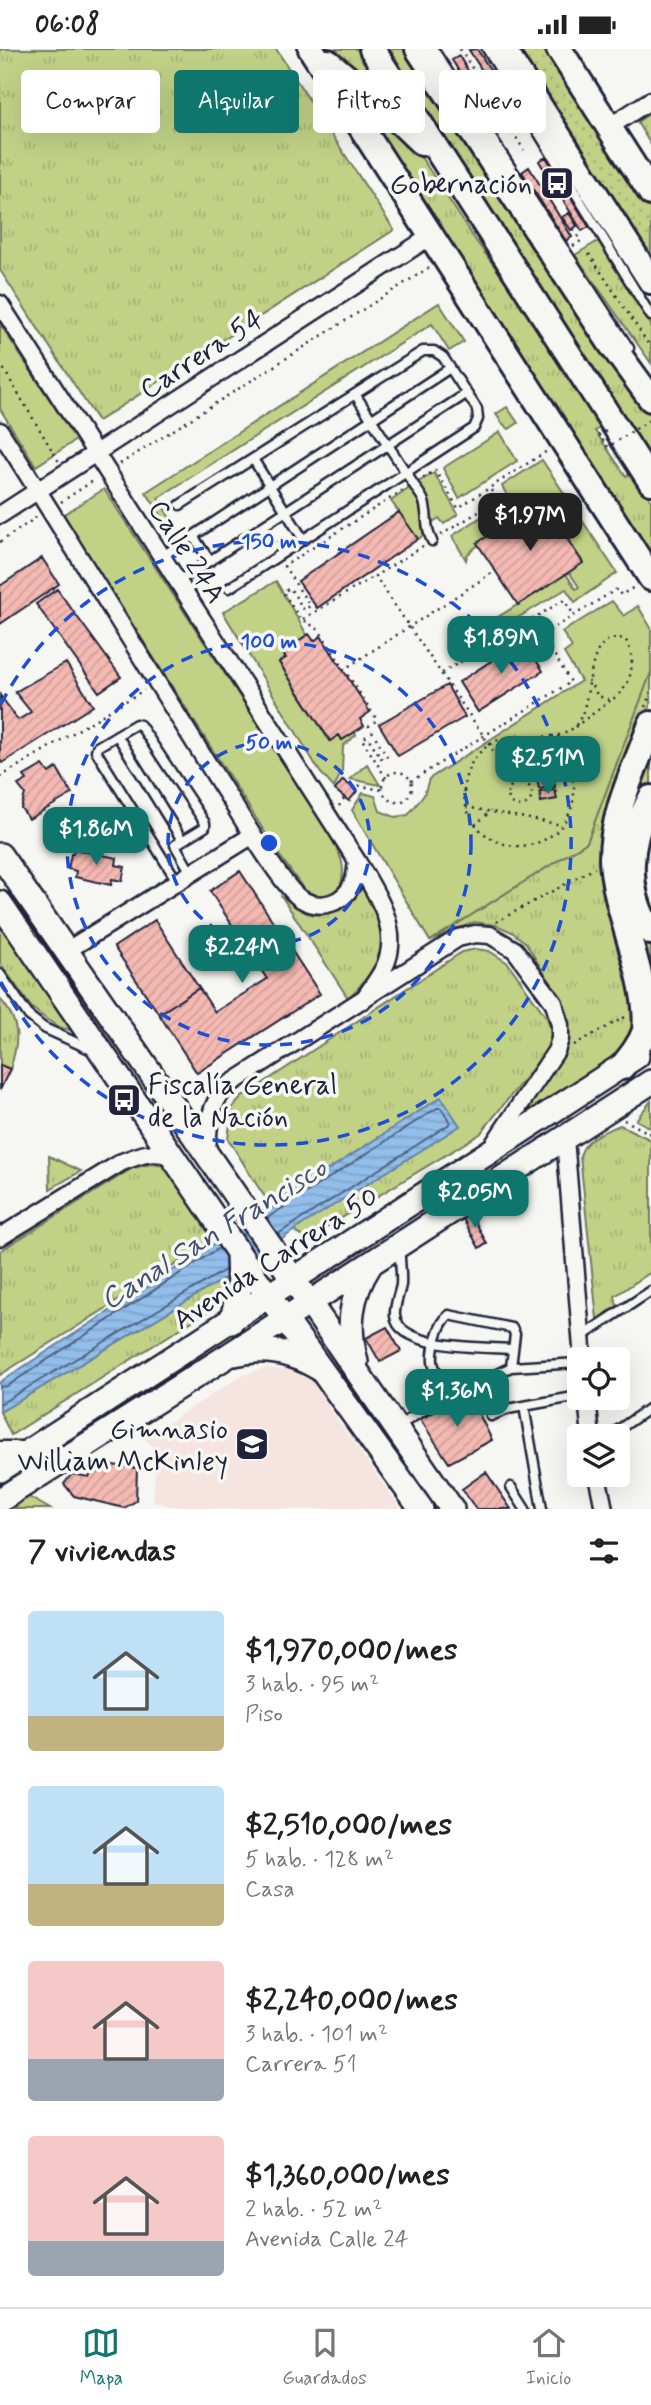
<!DOCTYPE html>
<html lang="es">
<head>
<meta charset="utf-8">
<style>
	:root { --surface:#fff; --page:#f6f6f6; --text:#222; --muted:#767676; --line:#e0e0e0; --accent:#0f766e }
	body { margin:0; font-family:Mynerve,sans-serif; background:var(--page); color:var(--text); height:100vh; display:flex; flex-direction:column; font-size:26px; white-space:nowrap }
	* { box-sizing:border-box; margin:0 }
	p { font-size:23px; color:var(--muted) }
	.icon { flex:none; width:38px; height:38px; fill:none; stroke:currentColor; stroke-width:2; stroke-linecap:round; stroke-linejoin:round }
	.map { position:relative; height:1460px; overflow:hidden }
	.sheet { display:flex; flex-direction:column; background:var(--surface); flex:1 }
	.sheet>* { flex:none }
	.guide { position:absolute; left:21px; top:21px; width:609px; height:63px; display:flex; gap:14px }
	.controls { position:absolute; left:567px; top:1298px; display:grid; gap:14px }
	.controls a { display:grid; place-items:center; width:63px; height:63px; border-radius:7px; background:var(--surface); box-shadow:0 7px 28px #0002; font-size:35px }
	.price { position:absolute; translate:-50% -60px; padding:0 16px; border-radius:14px; background:var(--accent); color:#fff; font-size:23px; line-height:46px; filter:drop-shadow(0 2px 4px #0008) }
	.price::after { content:''; position:absolute; left:50%; top:42px; width:21px; height:16px; margin-left:-10px; background:inherit; clip-path:polygon(0 0,100% 0,50% 100%) }
	.price.active { background:#222; color:#fff }
	ul { padding:0; list-style:none }
	li { display:flex; align-items:center; gap:21px; height:175px; padding:0 28px }
	li span { display:grid; place-items:center; flex:none; width:196px; height:140px; border-radius:7px; color:#555 }
	li>.icon { margin-inline-start:auto }
	span .icon { width:84px; height:84px; fill:#fffc; stroke-width:1 }
	li b { font-size:30px }
	h2 { display:flex; justify-content:space-between; align-items:center; height:84px; padding:0 28px; font-size:30px }
	.pill { padding:0 24px; border-radius:7px; background:var(--surface); box-shadow:0 7px 28px #0002; font-size:24px; line-height:63px }
	.pill.active { background:var(--accent); color:#fff }
	.status { display:flex; justify-content:space-between; align-items:center; height:49px; padding:0 35px; background:var(--surface); direction:ltr }
	.status svg { height:19px; fill:currentColor }
	.tab-bar { display:flex; justify-content:space-around; align-items:center; height:98px; border-top:2px solid var(--line); background:var(--surface); font-size:19px; color:var(--muted) }
	.tab-bar a { display:grid; justify-items:center; gap:4px }
	.tab-bar .active { color:var(--accent) }
	.map>svg:first-child { display:block }
</style>
</head>
<body>
<div class="status"><b>06:08</b><svg viewBox="0 0 49 12"><path d="M0 12V9h3v3zM5 12V6h3v6zM10 12V3h3v9zM15 12V0h3v12zM26 1h20v11H26zM47 4h2v5h-2z"/></svg></div>
<div class="map">
<svg width="651" height="1460" viewBox="0 0 651 1460">
	<defs>
		<pattern id="grass-tufts" width="24" height="20" patternUnits="userSpaceOnUse" patternTransform="scale(1.75)"><rect width="24" height="20" fill="#c1d287"/><path d="M3 7l-1-3M5 7V3M7 7l1-3M15 17l-1-3M17 17v-4M19 17l1-3" fill="none" stroke="#a6b475"/></pattern>
		<pattern id="garden-dots" width="8" height="8" patternUnits="userSpaceOnUse" patternTransform="scale(1.75)"><rect width="8" height="8" fill="#c1d287"/><path d="M2 2h.1M6 6h.1" fill="none" stroke="#a6b475" stroke-width="1.8" stroke-linecap="round"/></pattern>
		<pattern id="water-rules" width="6" height="5" patternUnits="userSpaceOnUse" patternTransform="scale(1.75)"><rect width="6" height="5" fill="#91beea"/><path d="M0 2.5h6" fill="none" stroke="#7da3ca"/></pattern>
		<pattern id="building-hatch" width="6" height="6" patternUnits="userSpaceOnUse" patternTransform="scale(1.75)"><rect width="6" height="6" fill="#f4b9b2"/><path d="M-1 1l2-2M0 6l6-6M5 7l2-2" fill="none" stroke="#d19f9a"/></pattern>
	</defs>
	<rect width="100%" height="100%" fill="#f6f6f2"/>
	<filter id="ink" filterUnits="userSpaceOnUse"><feTurbulence type="fractalNoise" baseFrequency=".0143" numOctaves="2"/><feDisplacementMap in="SourceGraphic" scale="14" xChannelSelector="R" yChannelSelector="G"/><feConvolveMatrix kernelMatrix="1 2 1 2 8 2 1 2 1" color-interpolation-filters="sRGB"/></filter>
	<g filter="url(#ink)">
		<path fill="#f5e4df" d="M266 1319 288 1321 304 1327 318 1336 329 1359 401 1460H189L153 1453 157 1401 144 1389 241 1327Z"/>
		<path fill="url(#grass-tufts)" stroke="#727a61" stroke-width="2" d="M0 0H276L394 181 98 372 0 221Z
			M329 0H360L400 61Z
			M390 0H411L651 363V412L449 99Z
			M341 33 386 69 423 111 476 192 531 267 604 376 595 382 626 427 634 421 651 452V515Z
			M651 64V96L637 73Z
			M598 192 651 276V314L575 206Z
			M651 623V653L604 786 632 932 634 975 629 991 617 1007 517 1072 567 1000 569 977 561 953 526 894 512 883 496 876 474 873 430 892 587 793Z
			M651 714V735L638 755 645 888 651 896V939L638 896 630 751Z
			M362 839C391 885 388 912 348 949L282 848C290 852 299 861 307 864 327 871 351 854 362 839Z
			M0 874 80 984 59 978 46 970 32 959 0 914Z
			M476 900 489 902 508 914 547 969 552 986 549 999 480 1085 307 1190C274 1173 249 1121 228 1090L232 1059 242 1048 462 903Z
			M0 950C21 973 19 993 10 1020L0 1016Z
			M651 1052V1079L636 1071Z
			M620 1076 651 1091V1223L615 1247 617 1257 597 1270 580 1107C585 1088 604 1083 620 1076Z
			M49 1107 81 1122 50 1140Z
			M152 1115 163 1117 172 1124 213 1192 0 1326V1202L133 1119Z
			M227 1228 224 1252 11 1386 0 1363Z"/>
		<path fill="#c1d287" stroke="#727a61" stroke-width="2" d="M439 254 464 293 449 302 432 275 158 449 178 482 174 486 146 443Z
			M0 275 76 391 36 417 0 360Z
			M507 358 518 374 509 380 502 374 496 365Z
			M500 383 517 412 459 449 443 419Z
			M542 411 617 524 575 553 566 540 504 577 498 568 566 525 576 540 579 538 569 523 583 513 542 452 478 494V496L467 506 466 511 452 487 509 450 502 437Z
			M434 424 458 465 444 475 439 469 430 475 415 435Z
			M411 438 417 447 426 485 418 490 391 452Z
			M104 440 327 781C340 805 349 817 338 843L324 847 308 846 280 807 63 466Z
			M276 532 307 586 282 602 286 609 279 614 329 691 339 686 342 691 355 683 356 686 343 697 342 722 334 739 320 723 223 563Z
			M612 552 624 567 638 557 651 579V623L587 793 430 892 352 761 363 744 375 747 380 762 395 768 408 766 424 746 429 730 581 632 564 604 572 598 562 583Z
			M367 715 380 736 350 730Z
			M27 1447 50 1460H14Z"/>
		<path fill="url(#garden-dots)" stroke="#727a61" stroke-width="2" d="M513 0H548L651 160V215Z"/>
		<path fill="url(#water-rules)" stroke="#6580a4" stroke-width="2" d="M441 1048 460 1077 302 1176 227 1228 0 1363V1333Z"/>
		<g fill="none" stroke-linecap="round" stroke-linejoin="round">
			<path stroke="#4e6081" stroke-width="2" d="M267 1169 437 1059H441L450 1073 448 1076 278 1185
				M0 1338 7 1337 219 1199
				M0 1355 225 1221"/>
		</g>
		<path fill="url(#building-hatch)" stroke="#22223b" stroke-width="2" d="M477 0 519 66 513 70 469 1Z
			M459 7 502 77 496 81 452 11Z
			M546 108 589 178 582 182 539 112Z
			M529 118 572 188 566 192 522 123Z
			M569 164 577 177 571 181 562 168Z
			M542 452 583 514 518 556 477 494Z
			M399 463 418 490 317 559 298 532Z
			M42 509 59 535 0 575V537Z
			M57 540 121 628 99 643 36 555Z
			M309 585 314 592 321 587 370 663 360 670 364 677 342 691 339 686 330 692 279 613 286 609 281 603Z
			M523 591 543 622 478 663 459 633Z
			M66 614 93 657 2 714 0 711V646L18 671 31 663 15 643Z
			M447 636 465 668 398 707 379 675Z
			M43 716 49 724 57 719 72 745 29 770 21 759 25 745 18 736 27 731 24 727Z
			M552 719 555 738 539 740 536 721Z
			M343 731 357 742 349 752 335 741Z
			M555 741 557 750 541 753 540 743Z
			M74 800 117 809 116 816 125 818 122 832 112 830 111 836 75 828 76 822 68 820 71 805H73Z
			M240 822 320 945 197 1024 159 965 199 939 215 963 267 930 210 842Z
			M155 871 199 939 159 965 114 898Z
			M0 1016 10 1020 0 1041Z
			M471 1164 487 1195 479 1199 462 1168Z
			M387 1278 401 1302 380 1313 366 1289Z
			M469 1345 492 1391 449 1414 420 1370Z
			M103 1415 137 1419 136 1452 124 1459 74 1447 64 1435 72 1425 89 1428 92 1421 99 1423Z
			M486 1423 511 1460H476L462 1440Z"/>
		<g fill="none" stroke-linecap="round" stroke-linejoin="round">
			<g stroke="#22223b" stroke-width="13">
				<path id="service" d="M433 0 629 299
					M487 0 651 267
					M355 345 423 450C429 464 424 478 432 492
					M253 410 303 490
					M180 456 423 302H434L443 308 477 360 478 370 474 379 229 539
					M193 487 210 512
					M161 508 450 319
					M177 533 466 345
					M117 686 182 791
					M177 832 96 702 97 698 136 675 140 676 205 774V778L175 796 191 824
					M0 925 29 967 44 979 92 1001
					M400 1198C399 1211 402 1223 401 1236 399 1246 394 1257 395 1267 399 1301 487 1298 512 1300
					M581 1288 651 1242
					M453 1347C447 1337 434 1323 433 1313 432 1299 438 1275 449 1266L512 1279 515 1285 511 1318
					M524 1357 579 1347
					M491 1367 508 1360 524 1357 542 1460
					M398 1377 436 1354 511 1318 579 1314
					M608 1388 651 1358
					M511 1438 525 1460"/>
			</g>
			<g stroke="#22223b" stroke-width="21">
				<path id="minor" d="M609 78 651 51
					M0 255 357 812C375 843 403 881 384 919 378 930 370 941 363 951
					M0 382C76 501 149 622 225 742 239 764 283 839 301 850 321 862 345 854 353 833 356 826 356 818 357 812
					M0 466 431 187
					M66 902 253 786
					M565 1089 583 1311
					M207 1105C208 1079 208 1057 227 1037L458 889 475 885 490 886 515 901 554 954 560 976V990L556 1002 491 1099
					M0 1188 122 1113C142 1105 152 1101 174 1107
					M587 1349 591 1388
					M0 1401H29
					M597 1426 604 1460"/>
			</g>
			<g stroke="#22223b" stroke-width="28">
				<path id="secondary" d="M0 806 452 1460
					M0 854 252 1224 421 1460
					M231 1273 239 1243 238 1203
					M235 1305C265 1297 294 1304 320 1320
					M356 1313C347 1277 350 1247 370 1216
					M0 1421 637 1007
					M0 1451 229 1306 651 1033"/>
			</g>
			<g stroke="#22223b" stroke-width="30">
				<path id="primary" d="M311 0 651 529
					M372 0 651 433
					M418 0 611 295 651 350
					M503 0 651 232
					M559 0 651 144
					M328 13 399 72 422 94
					M651 749C628 790 623 842 651 883
					M622 1018C631 1007 640 996 645 982 651 933 613 860 612 809 612 763 636 718 651 675"/>
			</g>
			<path stroke="#22223b" stroke-width="2.5" stroke-dasharray="2 5" stroke-linecap="butt" d="M460 0 524 101
				M573 170 574 169
				M564 175 566 174
				M573 197 581 192 573 179
				M589 205 651 299
				M0 314 59 413
				M120 415 430 218
				M423 429 435 421 458 459 547 402
				M61 453 96 430
				M441 486 498 451 490 440
				M0 493 37 468
				M423 497 375 527 483 686 514 735
				M303 570 375 527
				M343 621 495 522
				M442 624 564 551 574 566
				M645 658 651 642
				M575 678 611 651
				M464 742a55 55 0 1 1 110 0a55 55 0 1 1-110 0Z
				M558 687 563 706
				M537 688C549 687 563 688 573 679 598 657 579 581 625 590 638 609 632 640 611 651L598 647 589 632
				M382 738a15 15 0 1 1 30 0a15 15 0 1 1-30 0Z
				M0 728 144 641
				M386 729 362 690 367 687 382 710 387 707 369 677 377 671 319 581 299 568 283 543 290 539 304 561 310 557 284 517 405 440
				M411 732 571 633 542 586 617 540 621 546 636 537
				M508 745a12 12 0 1 1 24 0a12 12 0 1 1-24 0Z
				M353 739 356 736 382 741
				M339 757 344 749
				M466 758 562 776
				M475 776 491 762
				M496 873 595 819
				M574 996 627 967
				M624 1071 651 1085"/>
			<use href="#service" stroke="#f6f6f2" stroke-width="8"/>
			<use href="#minor" stroke="#f6f6f2" stroke-width="16"/>
			<use href="#secondary" stroke="#f6f6f2" stroke-width="23"/>
			<use href="#primary" stroke="#f6f6f2" stroke-width="24"/>
			<path stroke="#22223b" stroke-width="2.5" stroke-dasharray="2 5" stroke-linecap="butt" d="M606 382 599 386 608 398 651 370"/>
		</g>
	</g>
	<g fill="none" stroke="#1d4ed8" stroke-width="3.5" stroke-dasharray="12 9">
		<circle cx="269" cy="794" r="101"/>
		<circle cx="269" cy="794" r="202"/>
		<path d="M1 655A302 302 0 1 1 1 933"/>
	</g>
	<defs>
		<g id="bus-square" transform="scale(1.75)"><rect x="-9" y="-9" width="18" height="18" rx="4" fill="#22223b" stroke="#f6f6f2"/><path d="M-5-6H5V4H4V6H2V4H-2V6H-4V4H-5ZM-3.5-4V0h7V-4ZM-3.5 1.2v1.5H-2V1.2ZM2 1.2v1.5H3.5V1.2Z" fill="#fff"/></g>
		<g id="school-square" transform="scale(1.75)"><rect x="-9" y="-9" width="18" height="18" rx="4" fill="#22223b" stroke="#f6f6f2"/><path d="M0-5L7-2L0 1L-7-2ZM-4 1L0 2.5L4 1V4Q0 6-4 4Z" fill="#fff"/></g>
	</defs>
	<g fill-rule="evenodd">
		<use href="#bus-square" x="557" y="134"/>
		<use href="#bus-square" x="124" y="1051"/>
		<use href="#school-square" x="252" y="1395"/>
	</g>
	<g text-anchor="middle" stroke-width="7" stroke-linejoin="round" paint-order="stroke">
		<g font-size="28" fill="#22223b" stroke="#f6f6f2" text-anchor="end">
			<text x="532" y="144">Gobernación</text>
			<text x="148" y="1045" text-anchor="start">Fiscalía General<tspan x="148" dy="32">de la Nación</tspan></text>
			<text x="228" y="1389">Gimnasio<tspan x="228" dy="32">William McKinley</tspan></text>
		</g>
		<g font-size="28" fill="#22223b" stroke="#f6f6f2">
			<text transform="translate(201 304) rotate(-33)" y="10">Carrera 54</text>
			<text transform="translate(188 502) rotate(57)" y="10">Calle 24A</text>
			<text transform="translate(275 1208) rotate(-33)" y="10">Avenida Carrera 50</text>
		</g>
		<g font-size="30" font-style="italic" fill="#435170" stroke="#f6f6f2">
			<text transform="translate(213 1184) rotate(-32)" y="10">Canal San Francisco</text>
		</g>
	</g>
	<circle cx="269" cy="794" r="10" fill="#1d4ed8" stroke="#f6f6f2" stroke-width="3.5"/>
	<g font-size="21" text-anchor="middle" font-weight="bold" fill="#1d4ed8" stroke="#f6f6f2" stroke-width="7" stroke-linejoin="round" paint-order="stroke">
		<text x="269" y="499">150 m</text>
		<text x="269" y="599">100 m</text>
		<text x="269" y="700">50 m</text>
	</g>
</svg>
<div class="controls">
<a><svg class="icon" aria-label="locate" viewBox="0 0 24 24"><circle cx="12" cy="12" r="6"/><path d="M12 2v4M12 18v4M2 12h4M18 12h4"/></svg></a>
<a><svg class="icon" aria-label="layers" viewBox="0 0 24 24"><path d="M12 4l9 5-9 5-9-5zM3 14l9 5 9-5"/></svg></a>
</div>
<b class="price active" style="left:530px;top:504px">$1.97M</b>
<b class="price" style="left:501px;top:627px">$1.89M</b>
<b class="price" style="left:548px;top:747px">$2.51M</b>
<b class="price" style="left:96px;top:818px">$1.86M</b>
<b class="price" style="left:242px;top:936px">$2.24M</b>
<b class="price" style="left:475px;top:1181px">$2.05M</b>
<b class="price" style="left:457px;top:1380px">$1.36M</b>
<div class="guide">
<a class="pill">Comprar</a>
<a class="pill active">Alquilar</a>
<a class="pill">Filtros</a>
<a class="pill">Nuevo</a>
</div>
</div>
<section class="sheet">
<h2>7 viviendas<svg class="icon" aria-label="filters" viewBox="0 0 24 24"><path d="M4 7h16M4 17h16"/><circle cx="9" cy="7" r="2"/><circle cx="15" cy="17" r="2"/></svg></h2>
<ul>
<li><span style="background:linear-gradient(#bfe0f5 75%,#c2b280 0)"><svg class="icon" aria-label="home" viewBox="0 0 24 24"><path d="M3 11l9-7 9 7M6 9v11h12V9"/></svg></span><div><b>$1,970,000/mes</b><p>3 hab. · 95 m²</p><p>Piso</p></div></li>
<li><span style="background:linear-gradient(#bfe0f5 70%,#c2b280 0)"><svg class="icon" aria-label="home" viewBox="0 0 24 24"><path d="M3 11l9-7 9 7M6 9v11h12V9"/></svg></span><div><b>$2,510,000/mes</b><p>5 hab. · 128 m²</p><p>Casa</p></div></li>
<li><span style="background:linear-gradient(#f6c9c9 70%,#9aa5b1 0)"><svg class="icon" aria-label="home" viewBox="0 0 24 24"><path d="M3 11l9-7 9 7M6 9v11h12V9"/></svg></span><div><b>$2,240,000/mes</b><p>3 hab. · 101 m²</p><p>Carrera 51</p></div></li>
<li><span style="background:linear-gradient(#f6c9c9 75%,#9aa5b1 0)"><svg class="icon" aria-label="home" viewBox="0 0 24 24"><path d="M3 11l9-7 9 7M6 9v11h12V9"/></svg></span><div><b>$1,360,000/mes</b><p>2 hab. · 52 m²</p><p>Avenida Calle 24</p></div></li>
</ul>
</section>
<nav class="tab-bar">
<a class="active"><svg class="icon" aria-label="map" viewBox="0 0 24 24"><path d="M3 6l6-2 6 2 6-2v14l-6 2-6-2-6 2zM9 4v14M15 6v14"/></svg>Mapa</a>
<a><svg class="icon" aria-label="saved" viewBox="0 0 24 24"><path d="M7 4h10v16l-5-4-5 4z"/></svg>Guardados</a>
<a><svg class="icon" aria-label="home" viewBox="0 0 24 24"><path d="M3 11l9-7 9 7M6 9v11h12V9"/></svg>Inicio</a>
</nav>
</body>
</html>
